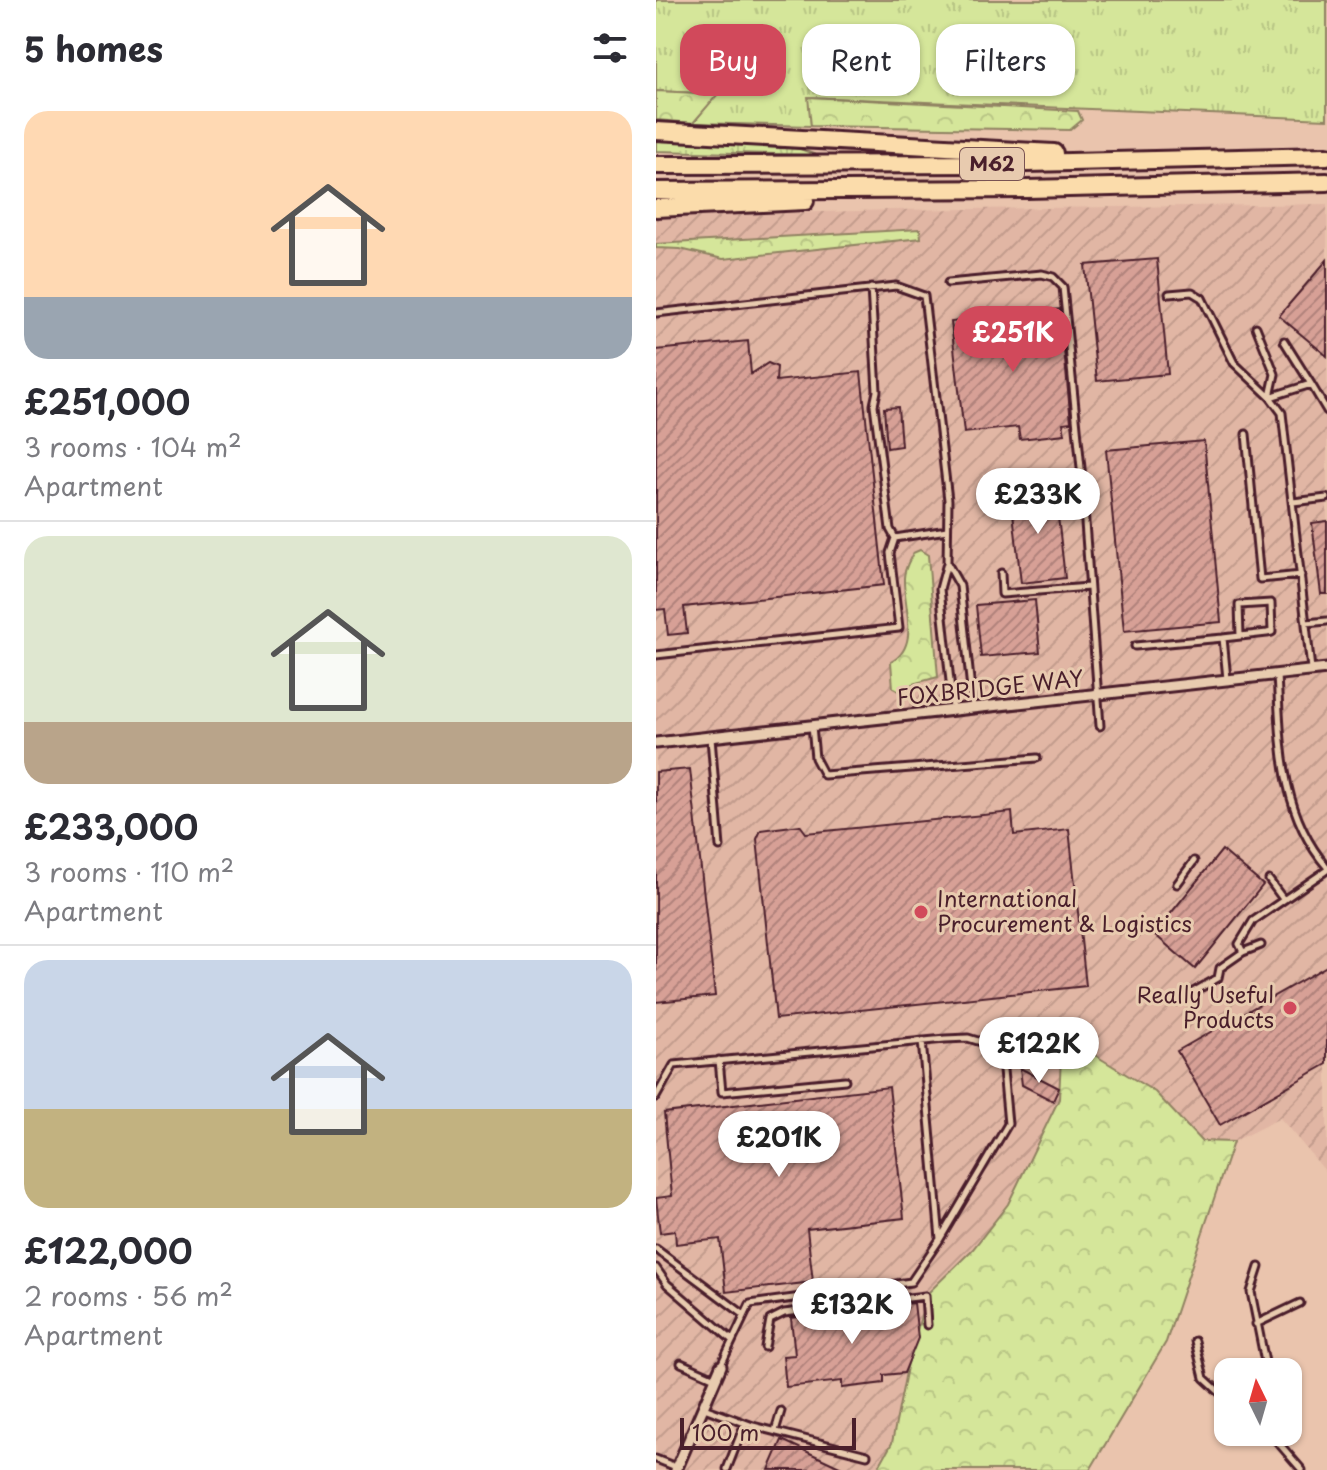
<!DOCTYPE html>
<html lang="en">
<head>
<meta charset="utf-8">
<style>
	:root { --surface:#fff; --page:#f7f7f7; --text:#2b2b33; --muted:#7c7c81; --line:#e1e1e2; --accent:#d1495b }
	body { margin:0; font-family:"Playpen Sans",sans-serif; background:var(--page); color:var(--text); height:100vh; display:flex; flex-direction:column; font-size:30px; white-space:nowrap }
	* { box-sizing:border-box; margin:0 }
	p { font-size:26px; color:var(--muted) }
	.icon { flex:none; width:44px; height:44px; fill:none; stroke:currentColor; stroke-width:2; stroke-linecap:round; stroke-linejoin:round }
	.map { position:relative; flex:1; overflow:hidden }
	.details { display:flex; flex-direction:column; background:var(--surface); width:656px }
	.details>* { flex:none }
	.top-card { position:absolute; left:24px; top:24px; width:526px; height:72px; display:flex; gap:16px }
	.needle { width:52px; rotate:355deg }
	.tools { position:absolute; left:558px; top:1358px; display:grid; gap:16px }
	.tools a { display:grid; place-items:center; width:88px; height:88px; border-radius:16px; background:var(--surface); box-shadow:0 2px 6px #0004; font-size:40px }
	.scale { position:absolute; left:24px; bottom:20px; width:176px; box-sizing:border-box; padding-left:8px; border:4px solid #4a1f2b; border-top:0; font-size:22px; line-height:28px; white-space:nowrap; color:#4a1f2b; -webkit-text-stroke:6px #e8cbaf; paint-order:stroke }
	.price { position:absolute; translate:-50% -68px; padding:0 18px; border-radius:28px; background:#fff; color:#222; font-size:26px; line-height:52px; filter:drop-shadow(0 2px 4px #0008) }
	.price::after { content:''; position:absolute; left:50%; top:48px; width:24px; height:18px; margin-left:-12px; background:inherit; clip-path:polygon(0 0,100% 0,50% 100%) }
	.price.on { background:var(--accent); color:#fff }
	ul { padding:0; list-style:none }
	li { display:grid; align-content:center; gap:16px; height:424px; padding:0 24px }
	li+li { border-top:2px solid var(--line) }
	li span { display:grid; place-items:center; height:248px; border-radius:24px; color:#555 }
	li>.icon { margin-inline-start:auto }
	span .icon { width:144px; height:144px; fill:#fffc; stroke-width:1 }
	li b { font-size:34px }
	h2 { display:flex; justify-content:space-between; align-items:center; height:96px; padding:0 24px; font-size:34px }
	.pill { padding:0 28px; border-radius:24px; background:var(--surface); box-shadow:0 2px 6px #0004; font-size:28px; line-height:72px }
	.pill.on { background:var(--accent); color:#fff }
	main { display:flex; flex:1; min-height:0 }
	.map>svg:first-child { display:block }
</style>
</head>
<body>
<main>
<section class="details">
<h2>5 homes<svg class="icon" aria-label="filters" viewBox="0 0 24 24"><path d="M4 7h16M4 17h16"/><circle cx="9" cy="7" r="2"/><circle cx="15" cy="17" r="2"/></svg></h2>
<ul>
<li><span style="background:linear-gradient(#ffd9b3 75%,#9aa5b1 0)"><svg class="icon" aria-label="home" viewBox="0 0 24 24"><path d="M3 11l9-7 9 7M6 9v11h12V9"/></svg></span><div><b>£251,000</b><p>3 rooms · 104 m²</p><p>Apartment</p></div></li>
<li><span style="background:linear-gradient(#dfe7d0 75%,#b9a48a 0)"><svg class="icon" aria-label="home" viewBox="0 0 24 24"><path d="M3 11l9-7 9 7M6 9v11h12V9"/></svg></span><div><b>£233,000</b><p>3 rooms · 110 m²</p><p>Apartment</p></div></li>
<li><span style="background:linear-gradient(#c9d6e8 60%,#c2b280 0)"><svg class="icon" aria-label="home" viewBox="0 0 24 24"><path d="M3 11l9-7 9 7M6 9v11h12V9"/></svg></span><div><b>£122,000</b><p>2 rooms · 56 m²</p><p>Apartment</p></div></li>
</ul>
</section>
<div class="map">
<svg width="671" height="1470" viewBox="0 0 671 1470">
	<defs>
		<pattern id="industrial-furrows" width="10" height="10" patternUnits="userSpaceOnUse" patternTransform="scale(2)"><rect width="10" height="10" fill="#e1b6a4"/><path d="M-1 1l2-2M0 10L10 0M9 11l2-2" fill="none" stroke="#c39c8d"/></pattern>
		<pattern id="grass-tufts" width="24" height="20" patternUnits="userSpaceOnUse" patternTransform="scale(2)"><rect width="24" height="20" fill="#d5e69a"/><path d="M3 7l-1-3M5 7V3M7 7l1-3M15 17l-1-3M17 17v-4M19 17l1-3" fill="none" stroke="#b8c585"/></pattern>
		<pattern id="forest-crowns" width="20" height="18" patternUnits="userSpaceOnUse" patternTransform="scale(2)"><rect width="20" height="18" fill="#d5e69a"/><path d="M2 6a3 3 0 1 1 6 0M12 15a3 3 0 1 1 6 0" fill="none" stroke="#b8c585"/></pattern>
		<pattern id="building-hatch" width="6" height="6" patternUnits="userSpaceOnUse" patternTransform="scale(2)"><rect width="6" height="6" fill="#d7a096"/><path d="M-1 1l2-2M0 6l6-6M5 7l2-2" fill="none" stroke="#b0827b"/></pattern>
	</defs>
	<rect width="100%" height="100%" fill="#eac4ad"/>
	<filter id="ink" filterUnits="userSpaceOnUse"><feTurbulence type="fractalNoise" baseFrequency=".0125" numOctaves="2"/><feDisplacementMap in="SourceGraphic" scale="16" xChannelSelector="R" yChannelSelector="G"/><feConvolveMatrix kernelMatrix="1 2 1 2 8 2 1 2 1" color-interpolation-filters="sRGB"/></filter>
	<g filter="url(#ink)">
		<path fill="url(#industrial-furrows)" d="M671 204V1173L624 1118 577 1142 545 1141 498 1092 406 1036 403 1099 352 1204 317 1249 271 1294 236 1443 220 1470H0V217L236 210Z"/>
		<path fill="url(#grass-tufts)" stroke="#908262" stroke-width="2" d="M0 0H671V119L153 97 155 126 37 123 61 94 0 91Z
			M0 136 139 147 160 155 0 151Z"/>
		<path fill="url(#forest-crowns)" stroke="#908262" stroke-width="2" d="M0 91 62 94 37 123 0 120Z
			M152 97 422 111 426 120 414 130 155 126Z
			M264 229 265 238 67 259 24 249 0 248V244Z
			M264 550 272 555 282 677 256 684 249 695 237 688 235 662C265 646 247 605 248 578 248 569 253 561 257 553Z
			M406 1035 499 1092 545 1141 577 1142 510 1342 434 1470H221L236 1443 251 1367 271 1294 317 1249 352 1204 403 1099Z"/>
		<path fill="url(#building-hatch)" stroke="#4a1f2b" stroke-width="2" d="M501 259 512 374 441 381 429 265Z
			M671 260V356L623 316Z
			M404 309 415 422 407 423 409 434 364 439 362 427 308 433 295 322Z
			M92 341 95 374 112 363 121 367 120 381 205 372 228 585 28 607 31 633 12 635 9 609 0 610V350Z
			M242 407 245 446 231 448 228 408Z
			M548 441 565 622 468 631 450 450Z
			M399 490 409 578 365 583 355 495Z
			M671 521V594H665L656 523Z
			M379 600 384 652 325 657 320 605Z
			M34 769 59 996 0 1002V772Z
			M356 812 358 835 413 829 430 986 120 1019 101 839 105 830 144 825 150 833Z
			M566 850 607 885 539 969 498 934Z
			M671 966V1064L564 1125 521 1051Z
			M364 1068 403 1088 397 1101 366 1085Z
			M233 1087 248 1218 151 1229 157 1282 70 1292 64 1239 20 1244 19 1231 4 1233 0 1198 16 1196 8 1113Z
			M258 1303 262 1338 248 1373 228 1375V1383L186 1388V1381L130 1387 127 1356 139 1355 135 1318Z
			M126 1440 190 1470H113Z"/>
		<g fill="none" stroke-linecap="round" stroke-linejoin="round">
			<g stroke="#4a1f2b" stroke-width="11">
				<path id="service" d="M292 283 386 274 397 277 407 287 425 468 444 726
					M215 288 221 391 218 405 234 529 239 538 291 530
					M513 294 536 292 546 298 578 363 614 397 626 413 655 669
					M0 313 240 286 268 296 292 500 291 563
					M600 327 619 374 614 397 655 384 671 411
					M628 341 655 384
					M590 434 604 579 645 575
					M637 502 671 498
					M345 573 346 594 433 587
					M650 623 671 621
					M567 638 611 633 616 632 615 603 583 605 584 636
					M479 646 567 638 571 679
					M0 655 243 628 234 553 239 538
					M621 675C625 744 624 812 671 867
					M297 709 284 589 291 563 304 586 317 708
					M156 726 159 758 168 775 381 758
					M55 738 64 847
					M613 880 627 899
					M521 884 538 861
					M605 945 587 952 583 944 597 921 671 870
					M521 1001 562 978 564 968 587 952
					M63 1060 66 1092 189 1080
					M0 1097 18 1065 289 1039 312 1038 345 1048 352 1124 284 1239
					M0 1249 87 1314
					M603 1267 595 1292 611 1372
					M0 1268 11 1284 76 1340
					M600 1324 644 1303
					M539 1341 548 1378 572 1400
					M109 1347 114 1320 128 1313 269 1296 271 1325
					M25 1363 59 1378
					M65 1365 94 1304 255 1282 284 1239 266 1041
					M48 1408 97 1426 211 1455
					M119 1431 125 1411
					M613 1432 646 1470
					M0 1459 20 1467
					M71 1469 89 1423"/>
			</g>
			<g stroke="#4a1f2b" stroke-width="15">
				<path id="minor" d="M0 743 671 669
					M20 1470 65 1366"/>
			</g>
			<g stroke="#4a1f2b" stroke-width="22">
				<path id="motorway" d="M0 131 398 153
					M0 165 328 164 671 156
					M0 191 371 189 671 182
					M0 208 149 201"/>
			</g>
			<use href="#service" stroke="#e8cbaf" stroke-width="5"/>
			<use href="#minor" stroke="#e8cbaf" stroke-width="9"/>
			<use href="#motorway" stroke="#fbdcab" stroke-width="16"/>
		</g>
	</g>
	<g fill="#d1495b" stroke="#e8cbaf" stroke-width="3">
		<circle cx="265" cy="912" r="8"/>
		<circle cx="634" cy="1008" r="8"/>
	</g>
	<g text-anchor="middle" stroke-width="6" stroke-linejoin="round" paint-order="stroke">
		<rect fill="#e8cbaf" stroke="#795353" stroke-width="2" x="304" y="148" width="64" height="32" rx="6"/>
		<g font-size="20" font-weight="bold" fill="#4a1f2b">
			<text x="336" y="171">M62</text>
		</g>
		<g font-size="22" fill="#4a1f2b" stroke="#e8cbaf">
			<text transform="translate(334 688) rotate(-6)" y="8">FOXBRIDGE WAY</text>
		</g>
		<g font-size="22" fill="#4a1f2b" stroke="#e8cbaf" text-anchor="start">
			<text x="281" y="907">International<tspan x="281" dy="25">Procurement &amp; Logistics</tspan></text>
			<text x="618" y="1003" text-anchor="end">Really Useful<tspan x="618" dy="25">Products</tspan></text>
		</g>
	</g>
</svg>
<div class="tools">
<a><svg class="needle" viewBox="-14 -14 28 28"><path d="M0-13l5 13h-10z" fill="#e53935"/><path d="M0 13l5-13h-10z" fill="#7c7c81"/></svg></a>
</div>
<div class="scale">100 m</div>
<b class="price on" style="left:357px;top:374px">£251K</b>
<b class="price" style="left:382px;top:536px">£233K</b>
<b class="price" style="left:383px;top:1085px">£122K</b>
<b class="price" style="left:123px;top:1179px">£201K</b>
<b class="price" style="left:196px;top:1346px">£132K</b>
<div class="top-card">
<a class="pill on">Buy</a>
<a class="pill">Rent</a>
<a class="pill">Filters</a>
</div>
</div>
</main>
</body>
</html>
